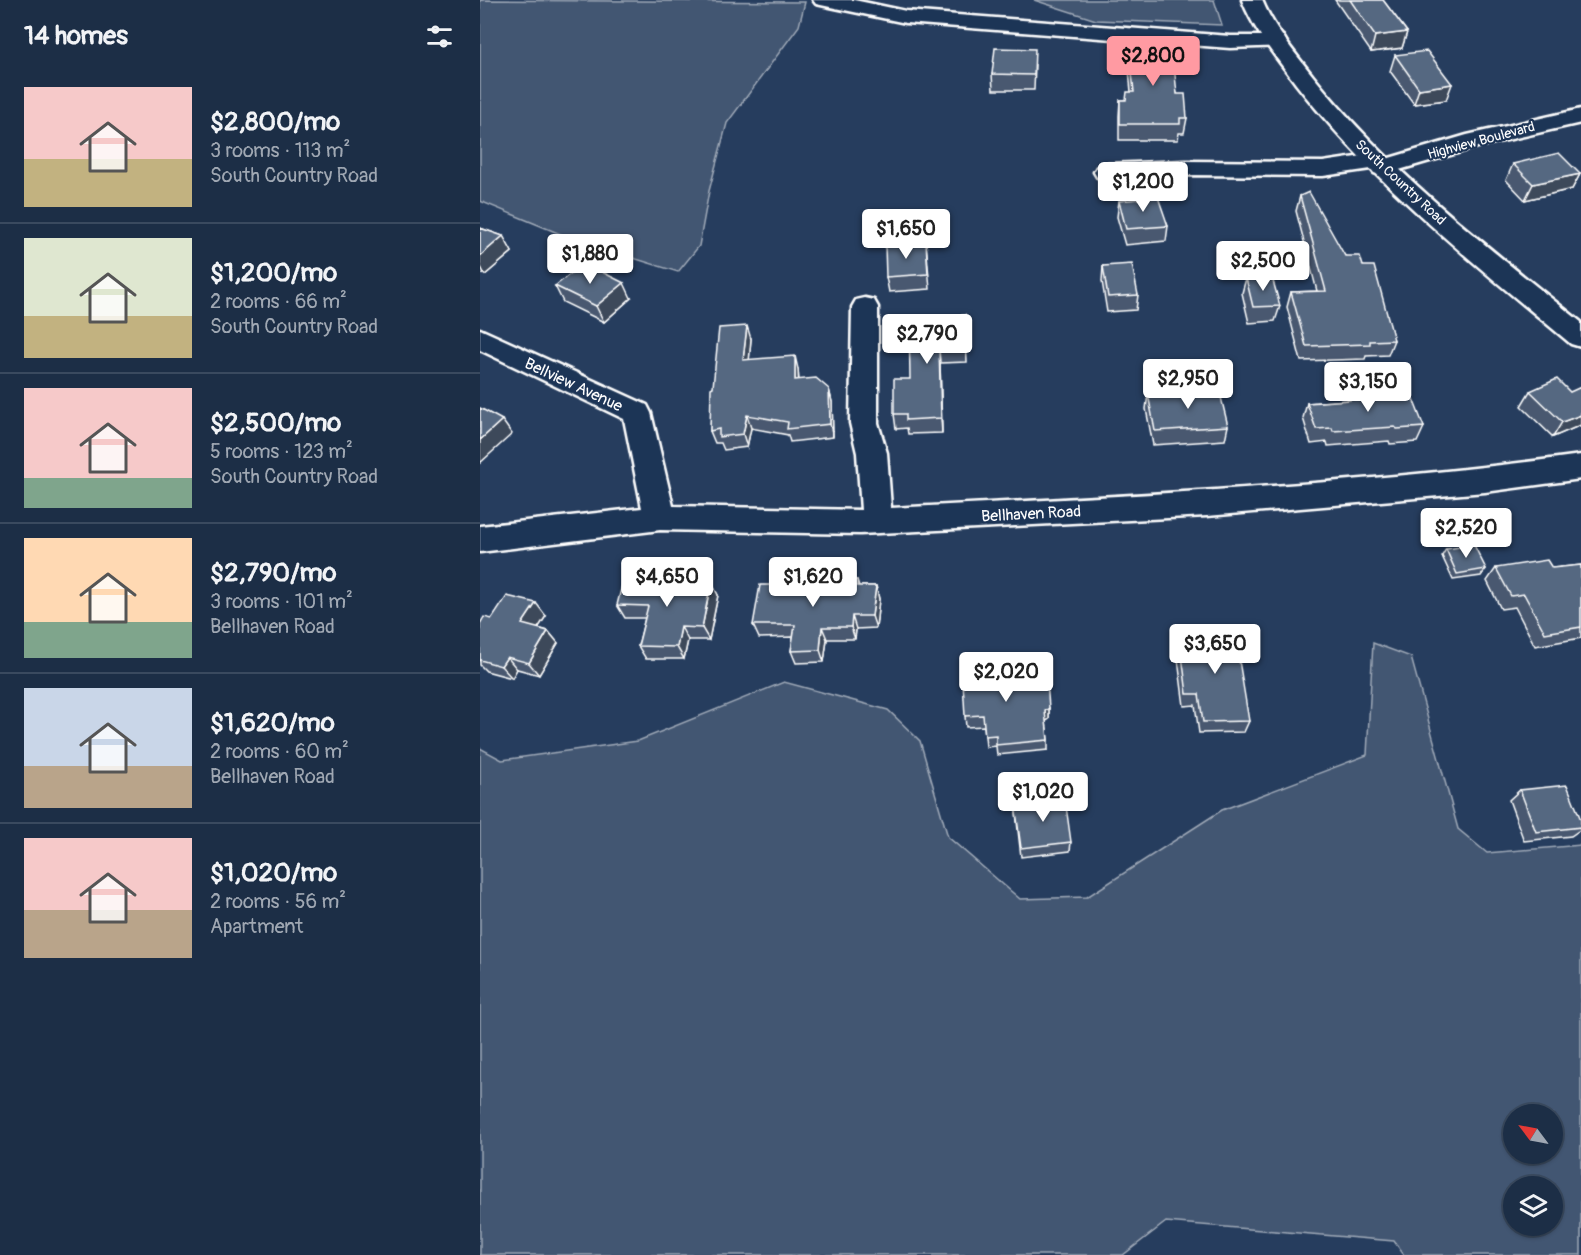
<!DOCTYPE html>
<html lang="en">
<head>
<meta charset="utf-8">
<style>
	:root { --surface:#1c2e46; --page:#25364d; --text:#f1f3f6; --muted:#a0a8b3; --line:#3a4a5f; --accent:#ff9aa2 }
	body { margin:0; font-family:Pangolin,sans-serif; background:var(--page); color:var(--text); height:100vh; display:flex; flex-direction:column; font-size:22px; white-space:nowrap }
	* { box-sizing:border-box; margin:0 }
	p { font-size:20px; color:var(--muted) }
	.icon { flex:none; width:33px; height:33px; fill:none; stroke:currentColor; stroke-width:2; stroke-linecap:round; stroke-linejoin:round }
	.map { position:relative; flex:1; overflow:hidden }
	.drawer { display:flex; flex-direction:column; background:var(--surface); width:480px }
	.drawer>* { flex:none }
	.needle { width:39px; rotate:302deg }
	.fabs { position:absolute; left:1023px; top:1104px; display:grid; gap:12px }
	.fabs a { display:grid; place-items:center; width:60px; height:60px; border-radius:50%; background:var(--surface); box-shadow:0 2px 4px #0004,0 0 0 2px var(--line); font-size:30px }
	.price { position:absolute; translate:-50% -51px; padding:0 14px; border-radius:6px; background:#fff; color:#222; font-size:20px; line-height:39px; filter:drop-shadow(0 2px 3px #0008) }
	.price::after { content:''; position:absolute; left:50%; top:36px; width:18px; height:14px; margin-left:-9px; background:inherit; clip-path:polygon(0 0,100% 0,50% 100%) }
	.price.active { background:var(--accent); color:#111 }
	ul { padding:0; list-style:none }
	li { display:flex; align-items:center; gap:18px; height:150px; padding:0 24px }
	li+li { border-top:2px solid var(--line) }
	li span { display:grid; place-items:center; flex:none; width:168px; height:120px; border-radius:0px; color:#555 }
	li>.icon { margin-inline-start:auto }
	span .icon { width:72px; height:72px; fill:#fffc; stroke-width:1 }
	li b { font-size:26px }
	h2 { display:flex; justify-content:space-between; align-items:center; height:72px; padding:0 24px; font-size:26px }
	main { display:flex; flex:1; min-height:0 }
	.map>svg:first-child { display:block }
</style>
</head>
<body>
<main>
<section class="drawer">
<h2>14 homes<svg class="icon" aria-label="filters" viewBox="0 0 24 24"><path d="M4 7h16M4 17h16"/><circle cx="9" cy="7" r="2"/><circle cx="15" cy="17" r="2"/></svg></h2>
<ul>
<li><span style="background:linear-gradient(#f6c9c9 60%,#c2b280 0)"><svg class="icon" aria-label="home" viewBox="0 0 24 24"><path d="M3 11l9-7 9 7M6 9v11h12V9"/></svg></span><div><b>$2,800/mo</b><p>3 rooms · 113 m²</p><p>South Country Road</p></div></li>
<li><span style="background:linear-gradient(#dfe7d0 65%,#c2b280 0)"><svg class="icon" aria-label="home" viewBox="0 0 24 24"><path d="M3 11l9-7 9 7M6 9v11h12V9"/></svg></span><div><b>$1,200/mo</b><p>2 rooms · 66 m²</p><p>South Country Road</p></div></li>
<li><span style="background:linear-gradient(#f6c9c9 75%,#7fa58c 0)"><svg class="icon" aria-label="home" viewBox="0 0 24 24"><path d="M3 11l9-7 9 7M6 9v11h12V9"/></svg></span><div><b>$2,500/mo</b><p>5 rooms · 123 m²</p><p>South Country Road</p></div></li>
<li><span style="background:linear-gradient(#ffd9b3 70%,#7fa58c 0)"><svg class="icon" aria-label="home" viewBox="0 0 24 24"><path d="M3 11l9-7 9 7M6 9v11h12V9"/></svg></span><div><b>$2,790/mo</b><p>3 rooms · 101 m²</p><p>Bellhaven Road</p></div></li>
<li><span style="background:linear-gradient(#c9d6e8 65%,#b9a48a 0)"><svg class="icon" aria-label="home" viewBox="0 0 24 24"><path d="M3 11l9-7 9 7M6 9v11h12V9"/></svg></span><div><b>$1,620/mo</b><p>2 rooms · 60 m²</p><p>Bellhaven Road</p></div></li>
<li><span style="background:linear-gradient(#f6c9c9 60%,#b9a48a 0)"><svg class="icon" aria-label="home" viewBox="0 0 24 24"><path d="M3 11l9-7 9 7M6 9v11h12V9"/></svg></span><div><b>$1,020/mo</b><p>2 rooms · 56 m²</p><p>Apartment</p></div></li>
</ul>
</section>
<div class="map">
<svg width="1101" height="1255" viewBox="0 0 1101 1255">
	<rect width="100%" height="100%" fill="#263d5e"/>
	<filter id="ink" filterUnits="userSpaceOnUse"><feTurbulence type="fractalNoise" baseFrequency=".0167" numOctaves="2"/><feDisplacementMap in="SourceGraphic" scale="12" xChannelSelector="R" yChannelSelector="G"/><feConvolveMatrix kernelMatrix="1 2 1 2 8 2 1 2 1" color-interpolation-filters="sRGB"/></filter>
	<g filter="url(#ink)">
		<path fill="#425672" stroke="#a0aab8" stroke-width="1.5" fill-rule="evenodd" d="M0 0 325 2 319 26 247 123 229 191 219 246 198 272 95 240 0 201Z
			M554 0H734L742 25 616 20Z
			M893 643 931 657 978 829 1007 853 1101 845V1255H924L914 1241 686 1222 643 1255H0V748L22 760 158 741 304 682 408 710 440 741 468 837 540 899 607 897 742 810 887 755ZM1072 1114V1154H1034V1114ZM1072 1186V1226H1034V1186Z"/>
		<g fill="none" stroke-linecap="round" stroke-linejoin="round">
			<g stroke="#fff" stroke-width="5">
				<path id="minor" d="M333 0H374L426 11 750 36H803L806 41 803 46 750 48 426 23 336 4Z
					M1101 109V123L1001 146 902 175 894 173 891 169 843 176 706 175 626 180 617 177 614 172 617 167 626 164 706 161 843 162 896 154 904 156 906 159 987 135Z
					M385 298 394 300 398 307V423L407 453 411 508C642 496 872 486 1101 455V479L1005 492 727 516 380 534 180 530 0 552V526L162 508 144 419 0 350V329L167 405 171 413 193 506 381 510 377 453 370 423 372 307 376 300Z"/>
			</g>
			<g stroke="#fff" stroke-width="5">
				<path id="major" d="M762 0H782C794 29 814 52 833 76 909 171 1006 246 1101 322V347L1091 344C994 263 894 184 816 84 796 57 774 31 762 0Z"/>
			</g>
			<use href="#minor" fill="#1d3557" fill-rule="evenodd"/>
			<use href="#major" fill="#1d3557" fill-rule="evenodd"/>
		</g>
		<path fill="#49596f" stroke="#fff" stroke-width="1.5" d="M855 0H903L927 32 922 48 891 52Z
			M649 43 686 46 697 94 707 118 704 133H699L698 140H639V116L640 100H646L651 92 648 59Z
			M915 55 966 100 934 104 910 71Z
			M555 65 554 90H513L512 74Z
			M1033 164 1100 174 1092 189 1045 200 1026 180Z
			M820 196 865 256 883 266 914 340 908 355 886 356 885 359 821 361 807 307 811 292 837 291 816 211Z
			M639 201 688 226 686 241 645 245 637 217Z
			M0 228 23 236 32 252 5 275 0 273Z
			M446 242 450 289 409 292 406 277Z
			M623 266 658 295 656 310 627 312 622 281Z
			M766 278 800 306 795 321 769 323 762 293Z
			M75 286 151 298 124 322 83 302Z
			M485 315 487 362 460 363 462 433 428 434 427 428 416 429 414 414 430 379Z
			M271 339 269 360 318 369 319 380 349 389 352 402 353 437 310 442 308 435 271 428 267 447 244 450 241 443H235L230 431 233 387Z
			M1050 391 1090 392 1101 425 1073 437 1041 406Z
			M668 394 748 426 745 440 673 445 666 409Z
			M869 396 944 427 937 442 910 444 909 441 848 446 847 442 831 444 823 418 827 403 867 400Z
			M966 549 1006 569 1001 576 973 580 962 556Z
			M1101 565V638L1055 646 1035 607 1021 609 1007 581 1016 568H1072Z
			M377 580 379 586H396L399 599 396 628 376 629 375 639H347L344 662 316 663 311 651 313 637 279 638 273 625 331 585Z
			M231 582 238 595 229 640H208L204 659H166L158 646 165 618H145L137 605Z
			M66 616 58 628 68 631 78 643 59 675 37 669 32 678 6 671 0 665V624L12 619Z
			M699 632 769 721 764 732 719 733 715 705 704 706 696 644Z
			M529 675 551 682 569 708V719L566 721 568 740V750L517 755 516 746 506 747 504 726 486 727 485 716Z
			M1040 790 1101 820V829L1091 836 1044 841 1029 800Z
			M535 804 591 842 590 851 541 857Z"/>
		<path fill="#3c485a" stroke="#fff" stroke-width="1.5" d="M927 32 922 48 891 52 895 36Z
			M972 84 966 100 934 104 939 89Z
			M1100 174 1092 189 1045 200 1053 184Z
			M23 236 32 252 5 275 0 265V256Z
			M144 283 151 298 124 322 116 306Z
			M267 326 271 339 268 374 263 360Z
			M459 348 460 363 462 433 461 418Z
			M315 356 318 369 319 393 315 380Z
			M349 389 352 402 353 437 350 424Z
			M267 415 271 428 267 447 263 434Z
			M1101 415V425L1073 437 1082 422Z
			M22 420 32 434 0 463V440Z
			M231 582 238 595 229 640 222 628Z
			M396 586 399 599 396 628 392 616Z
			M56 603 66 616 53 636 42 624Z
			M372 616 376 629 375 639 371 627Z
			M201 627 208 640 204 659 197 647Z
			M342 627 347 639 344 662 340 650Z
			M68 631 78 643 59 675 49 663Z
			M27 657 37 669 32 678 21 666Z
			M569 708V719L565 722V711Z"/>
		<path fill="#556781" stroke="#fff" stroke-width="1.5" d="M870 0H903L927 32 895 36Z
			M658 40H685L686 46H692L697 94H705L707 118H700V124H640V100H646L647 92H654L649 43H658Z
			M515 48 555 49 554 75 512 74Z
			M947 51 972 84 939 89 915 55Z
			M1079 153 1100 174 1053 184 1033 164Z
			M829 192 865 256H880L883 266H894L914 340 890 341V344L826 346 811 292 846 291 820 196Z
			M678 197 688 226 646 229 639 201Z
			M0 228 23 236 0 256Z
			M446 242 448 274 406 277 405 245Z
			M104 263 144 283 116 306 75 286Z
			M652 264 658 295 628 297 623 266Z
			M792 277 800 306 773 307 766 278Z
			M485 315 486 347 459 348 461 418 426 420V414H414V379H430L429 318Z
			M267 326 263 360 315 356V380L336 378 349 389 350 424 307 429 308 422 267 415 263 434 239 437V429L230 431 231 388 233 387 239 328Z
			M1077 379 1090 392 1101 387V415L1082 422 1050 391Z
			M739 389 748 426 675 431 668 394Z
			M930 391 944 427 917 429 915 427 853 431 852 428 836 429 827 403 870 400 869 396Z
			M0 408 22 420 0 440Z
			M994 545 1006 569 977 574 966 549Z
			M1067 560 1072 568 1101 565V627L1065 633 1044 594 1031 596 1016 568Z
			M331 580H377V586H396L392 616H372L371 627H342L340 650 311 651 315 625H273L280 585H331Z
			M143 581 231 582 222 628 201 627 197 647 158 646 168 606 137 605Z
			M27 596 56 603 42 624 68 631 49 663 27 657 21 666 0 660V624L4 617 12 619Z
			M754 630 769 721 723 722 719 694H707L699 632Z
			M528 662 529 675 550 674 551 682 567 681 569 708 565 711 568 740 516 745V735L505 736 503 715 485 716 482 665Z
			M1087 785 1101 820V827L1056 832 1040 790Z
			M585 799 591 842 541 848 535 804Z"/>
	</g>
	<g text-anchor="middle" stroke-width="4.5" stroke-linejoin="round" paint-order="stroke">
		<g font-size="14" fill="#fff" stroke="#1d3557">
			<text transform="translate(1001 140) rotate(-15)" y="5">Highview Boulevard</text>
			<text transform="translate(921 182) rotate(43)" y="5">South Country Road</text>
		</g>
		<g font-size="16" fill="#fff" stroke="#1d3557">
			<text transform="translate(94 384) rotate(25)" y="6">Bellview Avenue</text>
			<text transform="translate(551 513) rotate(-3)" y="6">Bellhaven Road</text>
		</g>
	</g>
</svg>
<div class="fabs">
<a><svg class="needle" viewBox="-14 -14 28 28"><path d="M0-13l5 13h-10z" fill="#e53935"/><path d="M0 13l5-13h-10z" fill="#a0a8b3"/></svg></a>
<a><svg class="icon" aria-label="layers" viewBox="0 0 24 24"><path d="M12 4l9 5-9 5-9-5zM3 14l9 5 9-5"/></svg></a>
</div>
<b class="price active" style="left:673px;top:87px">$2,800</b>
<b class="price" style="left:663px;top:213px">$1,200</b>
<b class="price" style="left:426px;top:260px">$1,650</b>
<b class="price" style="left:110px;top:285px">$1,880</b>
<b class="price" style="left:783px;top:292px">$2,500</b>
<b class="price" style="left:447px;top:365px">$2,790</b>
<b class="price" style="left:708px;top:410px">$2,950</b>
<b class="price" style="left:888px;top:413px">$3,150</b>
<b class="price" style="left:986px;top:559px">$2,520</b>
<b class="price" style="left:187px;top:608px">$4,650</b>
<b class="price" style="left:333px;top:608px">$1,620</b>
<b class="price" style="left:735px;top:675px">$3,650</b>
<b class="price" style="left:526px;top:703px">$2,020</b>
<b class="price" style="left:563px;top:823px">$1,020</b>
</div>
</main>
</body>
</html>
